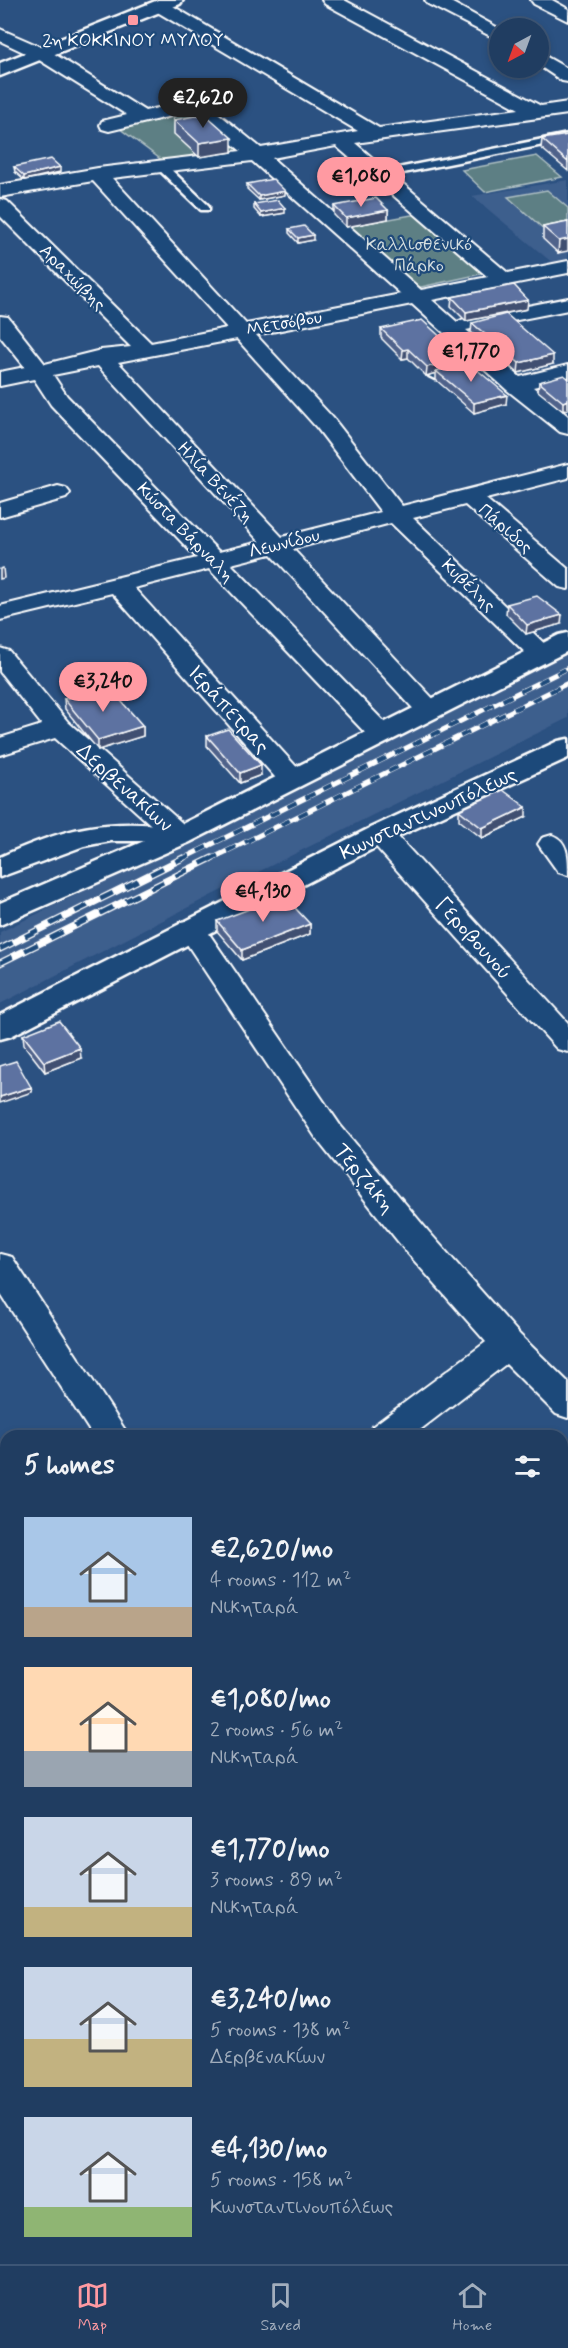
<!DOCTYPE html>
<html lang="en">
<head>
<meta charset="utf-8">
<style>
	:root { --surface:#203d61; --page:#284467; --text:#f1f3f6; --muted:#a2aebd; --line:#3d5676; --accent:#ff9aa2 }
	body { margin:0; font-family:Mynerve,sans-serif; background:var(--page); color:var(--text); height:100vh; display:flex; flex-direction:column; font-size:22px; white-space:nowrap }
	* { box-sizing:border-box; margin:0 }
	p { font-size:20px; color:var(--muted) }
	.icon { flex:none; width:33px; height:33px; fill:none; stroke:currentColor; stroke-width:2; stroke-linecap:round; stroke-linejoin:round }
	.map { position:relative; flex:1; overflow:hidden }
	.drawer { position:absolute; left:0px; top:1430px; width:568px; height:836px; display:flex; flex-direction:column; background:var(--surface); border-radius:18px 18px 0 0; box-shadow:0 3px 9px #0003,0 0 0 2px var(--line) }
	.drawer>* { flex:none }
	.needle { width:39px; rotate:221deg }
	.tools { position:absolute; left:489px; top:18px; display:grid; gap:12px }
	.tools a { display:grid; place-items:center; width:60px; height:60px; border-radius:50%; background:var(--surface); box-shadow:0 3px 9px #0003,0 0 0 2px var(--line); font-size:30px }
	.price { position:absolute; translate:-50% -51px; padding:0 14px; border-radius:21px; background:var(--accent); color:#111; font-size:20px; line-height:39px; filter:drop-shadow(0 2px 3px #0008) }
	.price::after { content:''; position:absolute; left:50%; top:36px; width:18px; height:14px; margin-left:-9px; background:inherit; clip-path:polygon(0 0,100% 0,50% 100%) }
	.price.active { background:#222; color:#fff }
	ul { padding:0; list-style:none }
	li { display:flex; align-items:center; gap:18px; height:150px; padding:0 24px }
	li span { display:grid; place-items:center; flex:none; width:168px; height:120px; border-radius:0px; color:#555 }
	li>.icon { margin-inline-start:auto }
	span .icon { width:72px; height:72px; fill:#fffc; stroke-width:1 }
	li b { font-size:26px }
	h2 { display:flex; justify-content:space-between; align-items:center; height:72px; padding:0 24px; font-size:26px }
	.menu { display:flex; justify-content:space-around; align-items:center; height:84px; border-top:2px solid var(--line); background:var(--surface); font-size:16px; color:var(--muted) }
	.menu a { display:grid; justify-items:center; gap:3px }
	.menu .active { color:var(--accent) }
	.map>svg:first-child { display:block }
</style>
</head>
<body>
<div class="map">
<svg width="568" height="2264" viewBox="0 0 568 2264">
	<rect width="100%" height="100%" fill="#2b5181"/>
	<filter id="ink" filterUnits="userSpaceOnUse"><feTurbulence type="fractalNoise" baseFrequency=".0167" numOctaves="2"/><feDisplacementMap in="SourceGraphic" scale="12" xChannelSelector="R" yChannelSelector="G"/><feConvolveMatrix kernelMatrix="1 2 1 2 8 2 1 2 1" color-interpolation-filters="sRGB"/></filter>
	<g filter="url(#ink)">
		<path fill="#3e5e8d" d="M568 180V261L554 264 472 196Z
			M568 648V718L210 896 0 1004V932L318 778Z"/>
		<path fill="#5d7f84" stroke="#aebfc2" stroke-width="1.5" d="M204 107 258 148 163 161 119 128Z
			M537 156 562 177 485 192 462 170Z
			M547 190 568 208V228L547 232 508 197Z
			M417 214 485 273 412 289 346 227Z"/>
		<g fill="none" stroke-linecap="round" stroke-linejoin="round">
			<g stroke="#fff" stroke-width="5">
				<path id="lane" d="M568 134V140L383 177 378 174 383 171Z
					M156 163H164L209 206V210H201L156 167Z
					M489 359 495 362 493 364 435 379 429 376 431 374Z"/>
			</g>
			<g stroke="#fff" stroke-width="4">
				<path id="street" d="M322 0H344L541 106 568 102V114L355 143 508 273 568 261V273L432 300 457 322 466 318 568 298V310L466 330 520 377 568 365V379L533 387 568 416V434L560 432 507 390 412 304 256 335 333 418 402 506 568 464V478L486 499 568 569V589L559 587 465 505 413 518 550 649 554 654 550 659 541 662 532 659 391 523 293 549 438 704 442 710 438 716 429 718 420 716 271 554 231 564 390 728 394 734 390 740 381 742 372 740 209 569 134 588 302 773 306 779 302 785 292 787 282 785 112 593 0 620V606L197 558 51 405 34 379 0 386V372L25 367 0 336V316L8 317 45 364 101 350 131 347 0 216V199L7 201 151 343 227 328 93 181 0 197V185L98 168 241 151 192 111 109 131 102 129 100 125 102 121 127 115 36 58 0 41V29L48 50 145 111 196 99 203 101 261 148 358 131 154 10 151 6 154 2H166L379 128 519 109 325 4ZM336 146 488 277 421 290 272 158ZM252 161 401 294 246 324 112 178ZM237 339 317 428 381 512 282 537 118 362ZM98 366 260 542 219 552 67 396 53 375Z
					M425 0H447L500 29V41L428 4Z
					M531 0H552L568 9V21L534 4Z
					M538 52 568 69V82L562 81 538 65Z
					M58 486 66 488 70 493 66 498 0 517V503Z
					M0 648 9 651 68 722 190 830 194 836 190 842 180 845 170 842 55 738 0 755V738L42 725 0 672Z
					M380 825 390 828 568 1023V1052L557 1049 370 840 366 834 370 828Z
					M552 835C568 841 568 856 568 875L558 872 538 844 542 838Z
					M191 920 201 922 340 1125 428 1231 520 1335 568 1382V1418L556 1414 506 1364 412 1436H369L373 1426 486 1342 404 1249 318 1141 177 929 181 922Z
					M0 1254 12 1257 129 1436H93L0 1293Z
					M0 1619 6 1621V1658L0 1656Z
					M6 1699V1735L0 1737V1701Z
					M562 1871 568 1873V1914L562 1912Z
					M562 2131 568 2133V2181L562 2179Z
					M114 2259H162L164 2264H116Z
					M332 2259H381L383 2264H334Z"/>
			</g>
			<g stroke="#fff" stroke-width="5">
				<path id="secondary" d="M158 0H183L180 4 0 76V63Z
					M568 633V651L190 842 0 925V903L144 841H111L84 846 0 877V857C65 828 105 818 176 827L559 635Z
					M568 739V758L390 840 11 1036 0 1039V1015L370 828 558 741Z
					M568 1619V1655L562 1657V1621Z
					M568 1673V1709L562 1711V1674Z
					M6 2054V2101L0 2103V2056Z
					M6 2119V2167L0 2169V2121Z"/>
			</g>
			<use href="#lane" fill="#1f4a7a" fill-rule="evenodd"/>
			<use href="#street" fill="#1f4a7a" fill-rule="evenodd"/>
			<use href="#secondary" fill="#1f4a7a" fill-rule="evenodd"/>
			<g stroke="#fff" stroke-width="5">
				<path id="rail-far1" d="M180 860 568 668
					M209 860 568 683"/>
			</g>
			<g stroke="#fff" stroke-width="7">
				<path id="rail" d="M0 949 183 858
					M0 963 212 858"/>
			</g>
			<use href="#rail-far1" stroke="#1f4a7a" stroke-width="4" stroke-dasharray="10" stroke-linecap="butt"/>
			<use href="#rail" stroke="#1f4a7a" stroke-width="4.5" stroke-dasharray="14" stroke-linecap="butt"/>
		</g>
		<path fill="#50628a" stroke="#fff" stroke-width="1.5" d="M174 120 232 152 199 157 174 134Z
			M568 135V171L541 148 542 139Z
			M14 167 60 172 24 180 15 172Z
			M247 184 285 195 259 200 247 189Z
			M254 204 285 213 261 217 254 209Z
			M334 206 388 210V219L346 227 334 215Z
			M568 222 558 253 543 239V227Z
			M289 229 313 240 298 243 289 233Z
			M452 297 527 309 466 321 451 306Z
			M472 323 553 364 518 373 471 332Z
			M381 329 444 340 467 357V363L506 404 474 413 436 380V373L426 376 408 358 402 359 381 338Z
			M568 378V409L563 411 538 391 539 382Z
			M507 604 561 624 526 634 506 614Z
			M64 699 143 726V736L98 750 65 709Z
			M207 736 261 775 240 783 207 746Z
			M459 810 526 817 482 838 459 820Z
			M217 921 310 924V934L242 960 217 931Z
			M23 1035 81 1058 45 1072 24 1045Z"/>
		<path fill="#415071" stroke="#fff" stroke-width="1.5" d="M232 138V152L199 157V143Z
			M60 167V172L24 180V176Z
			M285 191V195L259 200V196Z
			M285 208V213L261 217V213Z
			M388 210V219L346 227V218Z
			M313 235V240L298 243V238Z
			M568 239V251L558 253 559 241Z
			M528 300 527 309 466 321V312Z
			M408 349V358L402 359 403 350Z
			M553 355V364L518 373 519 363Z
			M467 357V366L436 371V373L426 376 427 367Z
			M507 395 506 404 474 413V403Z
			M568 400V409L563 411V402Z
			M3 568 4 578 0 579V569Z
			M562 615 561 624 526 634 527 625Z
			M143 726V736L98 750V740Z
			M261 765V775L240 783V773Z
			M526 807V817L482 838V828Z
			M310 924V934L242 960V950Z
			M80 1048 81 1058 45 1072 44 1062Z
			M31 1087 32 1092 0 1103V1097Z"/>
		<path fill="#5d72a1" stroke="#fff" stroke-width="1.5" d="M205 114 232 138 199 143 174 120Z
			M568 135V162L542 139Z
			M51 159 60 167 24 176 14 167Z
			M273 179 285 191 259 196 247 184Z
			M376 198 388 210 346 218 334 206Z
			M278 200 285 208 261 213 254 204Z
			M568 222V239L559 241 543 227Z
			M304 226 313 235 298 238 289 229Z
			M514 285 528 300 466 312 452 297Z
			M506 314 553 355 519 363 472 323Z
			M422 320 444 340 448 339 467 357 427 367 408 349 403 350 381 329Z
			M468 362 507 395 474 403 436 371Z
			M564 375 568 378V400L563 402 539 382Z
			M537 596 562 615 527 625 507 604Z
			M108 686 143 726 98 740 64 699Z
			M228 729 261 765 240 773 207 736Z
			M503 790 526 807 482 828 459 810Z
			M284 896 310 924 242 950 217 921Z
			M59 1021 80 1048 44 1062 23 1035Z
			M16 1061 31 1087 0 1097V1066Z"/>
	</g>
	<rect fill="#ff9aa2" stroke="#1f4a7a" stroke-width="2" x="127" y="14" width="12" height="12" rx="3"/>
	<g text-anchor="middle" stroke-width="4.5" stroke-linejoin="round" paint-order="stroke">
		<g font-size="18" fill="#fff" stroke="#1f4a7a">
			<text x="133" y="46">2η ΚΟΚΚΙΝΟΥ ΜΥΛΟΥ</text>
		</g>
		<g font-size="18" fill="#d6dfe0" stroke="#1f4a7a">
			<text x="419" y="250">Καλλισθενικό<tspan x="419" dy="21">Πάρκο</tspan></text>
		</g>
		<g font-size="18" fill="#fff" stroke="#1f4a7a">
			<text transform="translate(73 277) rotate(45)" y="6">Αραχώβης</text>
			<text transform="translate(284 323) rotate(-10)" y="6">Μετσόβου</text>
			<text transform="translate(216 482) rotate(47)" y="6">Ηλία Βενέζη</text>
			<text transform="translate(506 528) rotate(41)" y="6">Πάριδος</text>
			<text transform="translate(186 532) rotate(46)" y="6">Κώστα Βάρναλη</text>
			<text transform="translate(284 543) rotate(-14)" y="6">Λεωνίδου</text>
			<text transform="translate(469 585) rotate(44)" y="6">Κυβέλης</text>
		</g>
		<g font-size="21" fill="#fff" stroke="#1f4a7a">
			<text transform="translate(229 709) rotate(48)" y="7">Ιεράπετρας</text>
			<text transform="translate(125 787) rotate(42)" y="7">Δερβενακίων</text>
			<text transform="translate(428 813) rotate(-25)" y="7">Κωνσταντινουπόλεως</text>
			<text transform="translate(474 938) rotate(48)" y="7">Γεροβουνού</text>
			<text transform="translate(365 1178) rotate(51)" y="7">Τερζάκη</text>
		</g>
	</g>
</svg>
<div class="tools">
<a><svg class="needle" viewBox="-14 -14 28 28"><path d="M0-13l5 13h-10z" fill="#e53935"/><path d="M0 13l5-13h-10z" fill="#a2aebd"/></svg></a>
</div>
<b class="price active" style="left:203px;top:129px">€2,620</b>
<b class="price" style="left:361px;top:208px">€1,080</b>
<b class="price" style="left:471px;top:383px">€1,770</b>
<b class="price" style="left:103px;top:713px">€3,240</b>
<b class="price" style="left:263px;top:923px">€4,130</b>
<section class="drawer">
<h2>5 homes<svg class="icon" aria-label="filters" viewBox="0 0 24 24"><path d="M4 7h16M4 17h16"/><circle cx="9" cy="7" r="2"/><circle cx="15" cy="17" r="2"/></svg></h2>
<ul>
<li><span style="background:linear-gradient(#a9c7e8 75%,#b9a48a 0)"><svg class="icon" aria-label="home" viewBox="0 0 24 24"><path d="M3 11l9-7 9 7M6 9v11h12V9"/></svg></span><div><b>€2,620/mo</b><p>4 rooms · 112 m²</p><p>Νικηταρά</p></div></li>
<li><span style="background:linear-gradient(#ffd9b3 70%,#9aa5b1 0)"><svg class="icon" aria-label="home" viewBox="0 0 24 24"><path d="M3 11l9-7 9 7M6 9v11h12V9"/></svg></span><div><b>€1,080/mo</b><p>2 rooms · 56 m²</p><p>Νικηταρά</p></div></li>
<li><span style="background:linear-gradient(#c9d6e8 75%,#c2b280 0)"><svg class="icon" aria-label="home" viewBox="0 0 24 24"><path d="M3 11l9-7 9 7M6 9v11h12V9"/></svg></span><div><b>€1,770/mo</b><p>3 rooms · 89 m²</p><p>Νικηταρά</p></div></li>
<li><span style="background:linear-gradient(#c9d6e8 60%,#c2b280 0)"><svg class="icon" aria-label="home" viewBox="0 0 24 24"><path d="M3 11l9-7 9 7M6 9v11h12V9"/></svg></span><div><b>€3,240/mo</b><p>5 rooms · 138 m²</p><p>Δερβενακίων</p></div></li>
<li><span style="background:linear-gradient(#c9d6e8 75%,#8fb573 0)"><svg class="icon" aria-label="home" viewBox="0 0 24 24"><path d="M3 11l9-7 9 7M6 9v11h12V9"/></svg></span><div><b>€4,130/mo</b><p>5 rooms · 158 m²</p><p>Κωνσταντινουπόλεως</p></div></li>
</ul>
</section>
</div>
<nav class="menu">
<a class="active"><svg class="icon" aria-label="map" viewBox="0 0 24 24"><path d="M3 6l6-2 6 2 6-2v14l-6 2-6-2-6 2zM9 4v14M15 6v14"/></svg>Map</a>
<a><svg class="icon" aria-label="saved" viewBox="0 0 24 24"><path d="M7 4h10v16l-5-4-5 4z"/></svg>Saved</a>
<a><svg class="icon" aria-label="home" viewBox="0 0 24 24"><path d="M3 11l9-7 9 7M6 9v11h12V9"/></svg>Home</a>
</nav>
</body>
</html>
